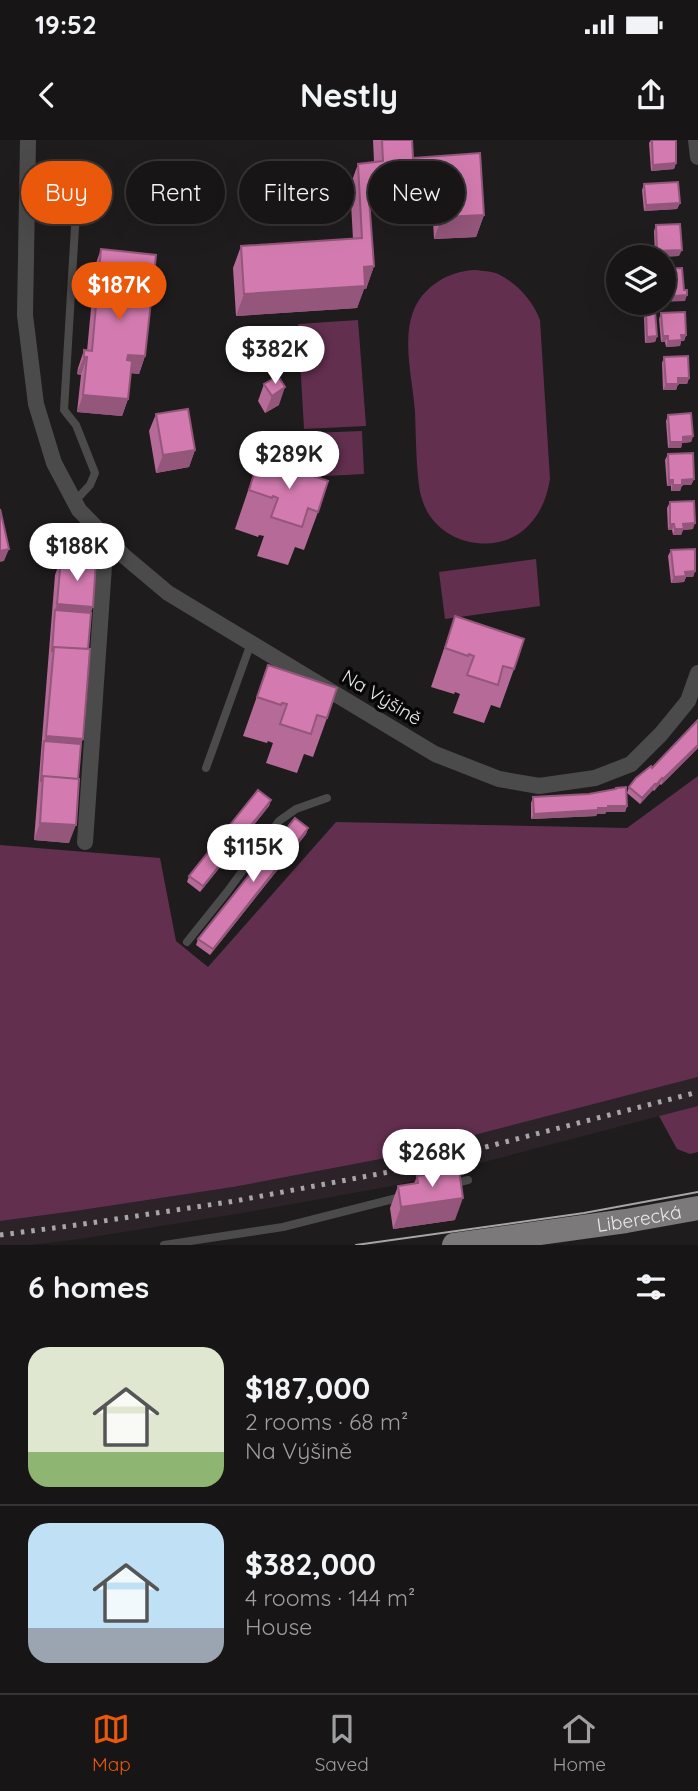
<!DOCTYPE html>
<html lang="en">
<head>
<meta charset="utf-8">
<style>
	:root { --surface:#171516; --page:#242223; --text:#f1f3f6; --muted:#9e9fa1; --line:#363435; --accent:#ea580c }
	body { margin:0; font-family:Quicksand,sans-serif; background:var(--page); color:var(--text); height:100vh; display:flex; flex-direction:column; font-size:26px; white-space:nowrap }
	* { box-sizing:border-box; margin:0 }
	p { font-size:23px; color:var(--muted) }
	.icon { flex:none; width:38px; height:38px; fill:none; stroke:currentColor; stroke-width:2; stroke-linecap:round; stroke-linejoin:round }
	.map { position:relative; height:1105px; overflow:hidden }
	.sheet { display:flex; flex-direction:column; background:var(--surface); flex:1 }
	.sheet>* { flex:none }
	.guide { position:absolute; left:21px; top:21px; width:656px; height:63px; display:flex; gap:14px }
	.buttons { position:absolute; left:606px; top:105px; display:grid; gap:14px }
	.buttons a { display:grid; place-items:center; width:70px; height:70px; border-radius:50%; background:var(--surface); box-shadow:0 7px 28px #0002,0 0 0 2px var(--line); font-size:35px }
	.price { position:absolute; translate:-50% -60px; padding:0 16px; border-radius:24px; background:#fff; color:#222; font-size:23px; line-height:46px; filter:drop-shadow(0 2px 4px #0008) }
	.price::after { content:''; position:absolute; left:50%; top:42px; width:21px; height:16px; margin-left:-10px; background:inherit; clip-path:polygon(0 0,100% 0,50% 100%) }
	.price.on { background:var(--accent); color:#fff }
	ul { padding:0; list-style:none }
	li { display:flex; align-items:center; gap:21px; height:175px; padding:0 28px }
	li+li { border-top:2px solid var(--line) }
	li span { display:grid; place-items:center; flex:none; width:196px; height:140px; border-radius:21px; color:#555 }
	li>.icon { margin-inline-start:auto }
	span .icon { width:84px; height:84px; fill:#fffc; stroke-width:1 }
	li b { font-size:30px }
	h2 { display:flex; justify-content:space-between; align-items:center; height:84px; padding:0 28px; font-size:30px }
	.pill { padding:0 24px; border-radius:32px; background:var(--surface); box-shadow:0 7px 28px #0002,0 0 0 2px var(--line); font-size:24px; line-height:63px }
	.pill.on { background:var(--accent); color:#fff }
	.status { display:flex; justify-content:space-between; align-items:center; height:49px; padding:0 35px; background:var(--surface); direction:ltr }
	.status svg { height:19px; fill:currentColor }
	header { display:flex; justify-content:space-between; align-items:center; height:91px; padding:0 28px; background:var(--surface); font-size:32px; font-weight:800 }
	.tabs { display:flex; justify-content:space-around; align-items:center; height:98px; border-top:2px solid var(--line); background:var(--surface); font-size:19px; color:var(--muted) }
	.tabs a { display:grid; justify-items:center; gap:4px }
	.tabs .on { color:var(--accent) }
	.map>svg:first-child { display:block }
</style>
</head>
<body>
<div class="status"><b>19:52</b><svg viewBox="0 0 49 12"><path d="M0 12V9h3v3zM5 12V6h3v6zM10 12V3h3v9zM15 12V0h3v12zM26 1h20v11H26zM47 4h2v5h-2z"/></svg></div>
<header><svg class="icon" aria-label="back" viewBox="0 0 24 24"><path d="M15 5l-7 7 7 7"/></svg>Nestly<svg class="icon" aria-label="share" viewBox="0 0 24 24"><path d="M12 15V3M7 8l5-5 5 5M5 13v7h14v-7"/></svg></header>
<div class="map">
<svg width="698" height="1105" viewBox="0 0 698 1105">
	<rect width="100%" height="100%" fill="#1f1c1d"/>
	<path fill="#2b2328" d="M698 937V966L392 1046 237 1074 79 1099 31 1105H0V1081L75 1071 233 1047 386 1018Z"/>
	<path fill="#632f4f" d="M475 130C483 131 491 131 498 134 517 143 533 161 540 180L550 339C547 357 541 373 528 386 501 414 451 407 430 376 425 369 422 360 420 352 416 328 416 297 415 272 413 242 402 201 413 172 423 146 449 131 475 130Z
		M358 180 366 286 304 289 298 184Z
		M362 291 364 334 287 338 284 294Z
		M536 419 540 466 445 479 439 432Z
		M698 636V937L386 1018 233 1047 75 1071 0 1081V705L160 718 176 801 208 827 336 682 627 688Z
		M698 966V1012L690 1014 677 1009 659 976Z"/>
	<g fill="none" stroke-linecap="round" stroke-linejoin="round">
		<path stroke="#4c4b4c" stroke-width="8" d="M74 362 90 345 95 333 76 285 64 270 75 87
			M206 628 251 503
			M187 802 227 752 279 681 296 669 327 658
			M451 1044 468 1040
			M164 1105 283 1087 401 1057"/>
		<path stroke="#4c4b4c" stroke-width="16" d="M28 0 25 175 36 264 54 323 79 370 124 416 168 453 435 614 499 639 539 646 595 638 631 624 661 594 688 561 698 533
			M696 0 698 17
			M85 702 106 397"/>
		<path stroke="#7b797a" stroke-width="24" id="s1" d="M454 1105 626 1081 698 1068"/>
		<path stroke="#a8a5a6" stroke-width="2" d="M356 1105 584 1073 698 1052"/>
		<path stroke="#a8a5a6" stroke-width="5" stroke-dasharray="3.5 7" stroke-linecap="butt" d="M0 1095 77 1085 235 1061 389 1032 698 952"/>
	</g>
	<path fill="#b56a97" d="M373 0H412L413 18 484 75 476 97 434 99 432 62 370 67 374 126 366 149H364L357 168 236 176 233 128 241 106 353 99 350 46 358 24 374 22Z
		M651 0H676V23L674 29 651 31 649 3Z
		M644 44 680 63 677 69 644 71 642 50Z
		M656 85 679 116 655 117 654 91Z
		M101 109 145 216 139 234 131 233 128 259 122 276 77 272 81 235 77 234 78 228 84 210 87 211 95 126Z
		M646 172 657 196 655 202 645 203 644 178Z
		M661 173 686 195 684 201H681L680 206 666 207 665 202H661L659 179Z
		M664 217 689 238 687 244H678L676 250H663L662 223Z
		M264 244 279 265 265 273 258 261Z
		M156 274 195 310 189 327 156 333 149 291Z
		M668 275 693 296 691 302 682 303 681 308H668L666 281Z
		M668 314 694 339 691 345H682L680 351H671V346H667L665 320Z
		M259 318 318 372 304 410 295 407 288 425 257 416 264 396 259 395 258 397 235 389Z
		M670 362 693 389 683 390 681 395H673L672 390H668L667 368Z
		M671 410 695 431 693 437H686L684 442 671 443 668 416Z
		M61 418 91 473 83 599 81 604 69 703 34 700 55 435Z
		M455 476 514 529 500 568 491 565 484 583 453 573 460 554 455 552 454 554 431 547Z
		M268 525 327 578 313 617 304 614 297 633 266 623 273 603 268 601 267 603 243 596Z
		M698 579V608L661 645 660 644 654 651 653 650 640 664 627 653 629 647 652 628Z
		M533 657 627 666 625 672H606L605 674H597L596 676 531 679V663Z
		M271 660 269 666 200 752 187 742 189 736Z
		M308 688 306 694 210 815 196 805 198 799Z
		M417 1036 455 1080 393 1089 390 1068 398 1046 414 1044Z"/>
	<path fill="#94567b" d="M676 23 674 29 651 31 653 25Z
		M440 40 432 62 360 67 368 45Z
		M680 63 677 69 644 71 646 65Z
		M484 75 476 97 434 99 442 77Z
		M682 110 679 116 655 117 657 111Z
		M374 126 366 149H364L357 168 236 176 244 154 364 127Z
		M687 155 685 161 663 162V157Z
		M681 195H686L684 201H681L680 206 666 207 668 201Z
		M657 196 655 202 645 203 647 197Z
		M663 196H668L665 202H661Z
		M128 215 145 216 139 234 121 232Z
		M84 217H87L81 235 77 234Z
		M678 238H689L687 244H678L676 250H663L666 244Z
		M285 247 279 265 265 273 272 256Z
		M83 255 128 259 122 276 77 272Z
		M693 296 691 302 682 303 681 308H668L670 302 683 297Z
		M195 310 189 327 156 333 163 315Z
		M694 339 691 345H682L680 351H671L673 345 682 340Z
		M669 340H673L671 346H667Z
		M695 383 693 389 683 390 681 395H673L675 389 683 384Z
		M670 384H674L672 390H668Z
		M9 409 4 421 0 422V411Z
		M695 431 693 437H686L684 442 671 443 674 437 685 432Z
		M57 464 93 467 87 484 55 470Z
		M46 596 83 599 76 616 44 601 40 613Z
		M698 605V608L661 645 663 639Z
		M662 638 660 644 654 651 656 645Z
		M655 644 653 650 640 664 642 658Z
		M271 660 269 666 200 752 203 746Z
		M608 666H627L625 672H606L605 674H597L596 676 531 679 534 674Z
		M40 683 76 685 69 703 34 700Z
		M308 688 306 694 210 815 213 809Z
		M463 1058 455 1080 393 1089 401 1067Z"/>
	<path fill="#d37bb0" stroke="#94567b" stroke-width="2" d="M382 0H412L413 18 480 13 484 75 442 77 440 40 368 45 374 126 364 127 365 146 244 154 241 106 362 98 358 24 383 21Z
		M652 0H676V23L653 25Z
		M678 42 680 63 646 65 644 44Z
		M680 84 682 110 657 111 656 85Z
		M101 109 156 115 145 216 128 215 127 220 132 221 128 259 83 255 87 217H84V210L92 211Z
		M682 128 684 150H687V155L663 157V129Z
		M655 171 657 196 647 197 646 172Z
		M685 172 686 195H681L682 200 668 201V196H663L661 173Z
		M688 216 689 238H678V244H666L664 217Z
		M278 236 285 247 272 256 264 244Z
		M188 269 195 310 163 315 156 274Z
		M691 273 693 296 683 297V302H670L668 275Z
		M693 313 694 339 682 340V345H673V340H669L668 314Z
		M259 318 328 341 318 372 308 368 302 387 271 377 278 358 273 356 272 358 249 350Z
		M694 361 695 383 683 384 684 389H675L674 384H670V362Z
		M0 369 9 409 0 411Z
		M695 409V431L685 432 686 436 674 437 671 410Z
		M61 418 96 421 93 467 57 464Z
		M55 470 91 473 88 509 54 507 52 512Z
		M455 476 524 499 514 529 503 526 498 545 467 535 474 516 469 514 468 516 445 508Z
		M54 507 90 509 83 599 46 596Z
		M268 525 337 548 327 578 317 575 311 594 280 584 287 564 282 563 281 565 257 557Z
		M698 580V605L663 639 662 638 656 645 655 644 642 658 629 647 636 638 651 626 652 628Z
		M44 601 81 604 78 639 43 636 41 642Z
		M43 636 79 639 76 685 40 683Z
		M626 647 627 666H608V668H598V670L534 674 533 657 589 654 616 649V648Z
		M258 650 271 660 203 746 189 736Z
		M295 678 308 688 213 809 198 799Z
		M459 1030 463 1058 401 1067 398 1046 418 1043 417 1036Z"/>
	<g text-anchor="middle" stroke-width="7" stroke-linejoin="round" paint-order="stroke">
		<g font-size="19" fill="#eae8e9" stroke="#080708">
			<text transform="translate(382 557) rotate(31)" y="7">Na Výšině</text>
			<text dy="7" stroke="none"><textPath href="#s1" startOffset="187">Liberecká</textPath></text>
		</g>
	</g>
</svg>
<div class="buttons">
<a><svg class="icon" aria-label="layers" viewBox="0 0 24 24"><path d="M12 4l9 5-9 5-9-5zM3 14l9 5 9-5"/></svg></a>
</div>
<b class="price on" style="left:119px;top:182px">$187K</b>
<b class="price" style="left:275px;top:246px">$382K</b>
<b class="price" style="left:289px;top:351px">$289K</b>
<b class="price" style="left:77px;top:443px">$188K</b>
<b class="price" style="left:253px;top:744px">$115K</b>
<b class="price" style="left:432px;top:1049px">$268K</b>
<div class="guide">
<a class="pill on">Buy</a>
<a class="pill">Rent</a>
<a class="pill">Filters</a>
<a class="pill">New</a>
</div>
</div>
<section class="sheet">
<h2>6 homes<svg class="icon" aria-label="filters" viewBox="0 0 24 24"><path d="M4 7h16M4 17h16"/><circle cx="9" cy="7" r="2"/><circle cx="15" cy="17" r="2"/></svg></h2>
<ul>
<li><span style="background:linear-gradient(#dfe7d0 75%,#8fb573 0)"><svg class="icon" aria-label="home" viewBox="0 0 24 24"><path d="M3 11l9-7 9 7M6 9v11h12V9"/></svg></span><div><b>$187,000</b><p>2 rooms · 68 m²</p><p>Na Výšině</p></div></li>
<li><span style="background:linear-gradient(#bfe0f5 75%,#9aa5b1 0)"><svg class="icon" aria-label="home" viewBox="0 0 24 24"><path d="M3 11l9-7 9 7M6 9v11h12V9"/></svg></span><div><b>$382,000</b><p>4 rooms · 144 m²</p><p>House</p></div></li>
</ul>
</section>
<nav class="tabs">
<a class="on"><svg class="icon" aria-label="map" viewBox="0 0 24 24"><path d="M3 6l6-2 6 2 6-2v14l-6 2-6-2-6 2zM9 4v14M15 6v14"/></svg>Map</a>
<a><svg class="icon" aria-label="saved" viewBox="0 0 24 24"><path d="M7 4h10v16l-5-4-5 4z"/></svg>Saved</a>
<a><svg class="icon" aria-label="home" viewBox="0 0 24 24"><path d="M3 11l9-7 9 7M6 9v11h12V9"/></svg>Home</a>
</nav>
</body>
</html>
